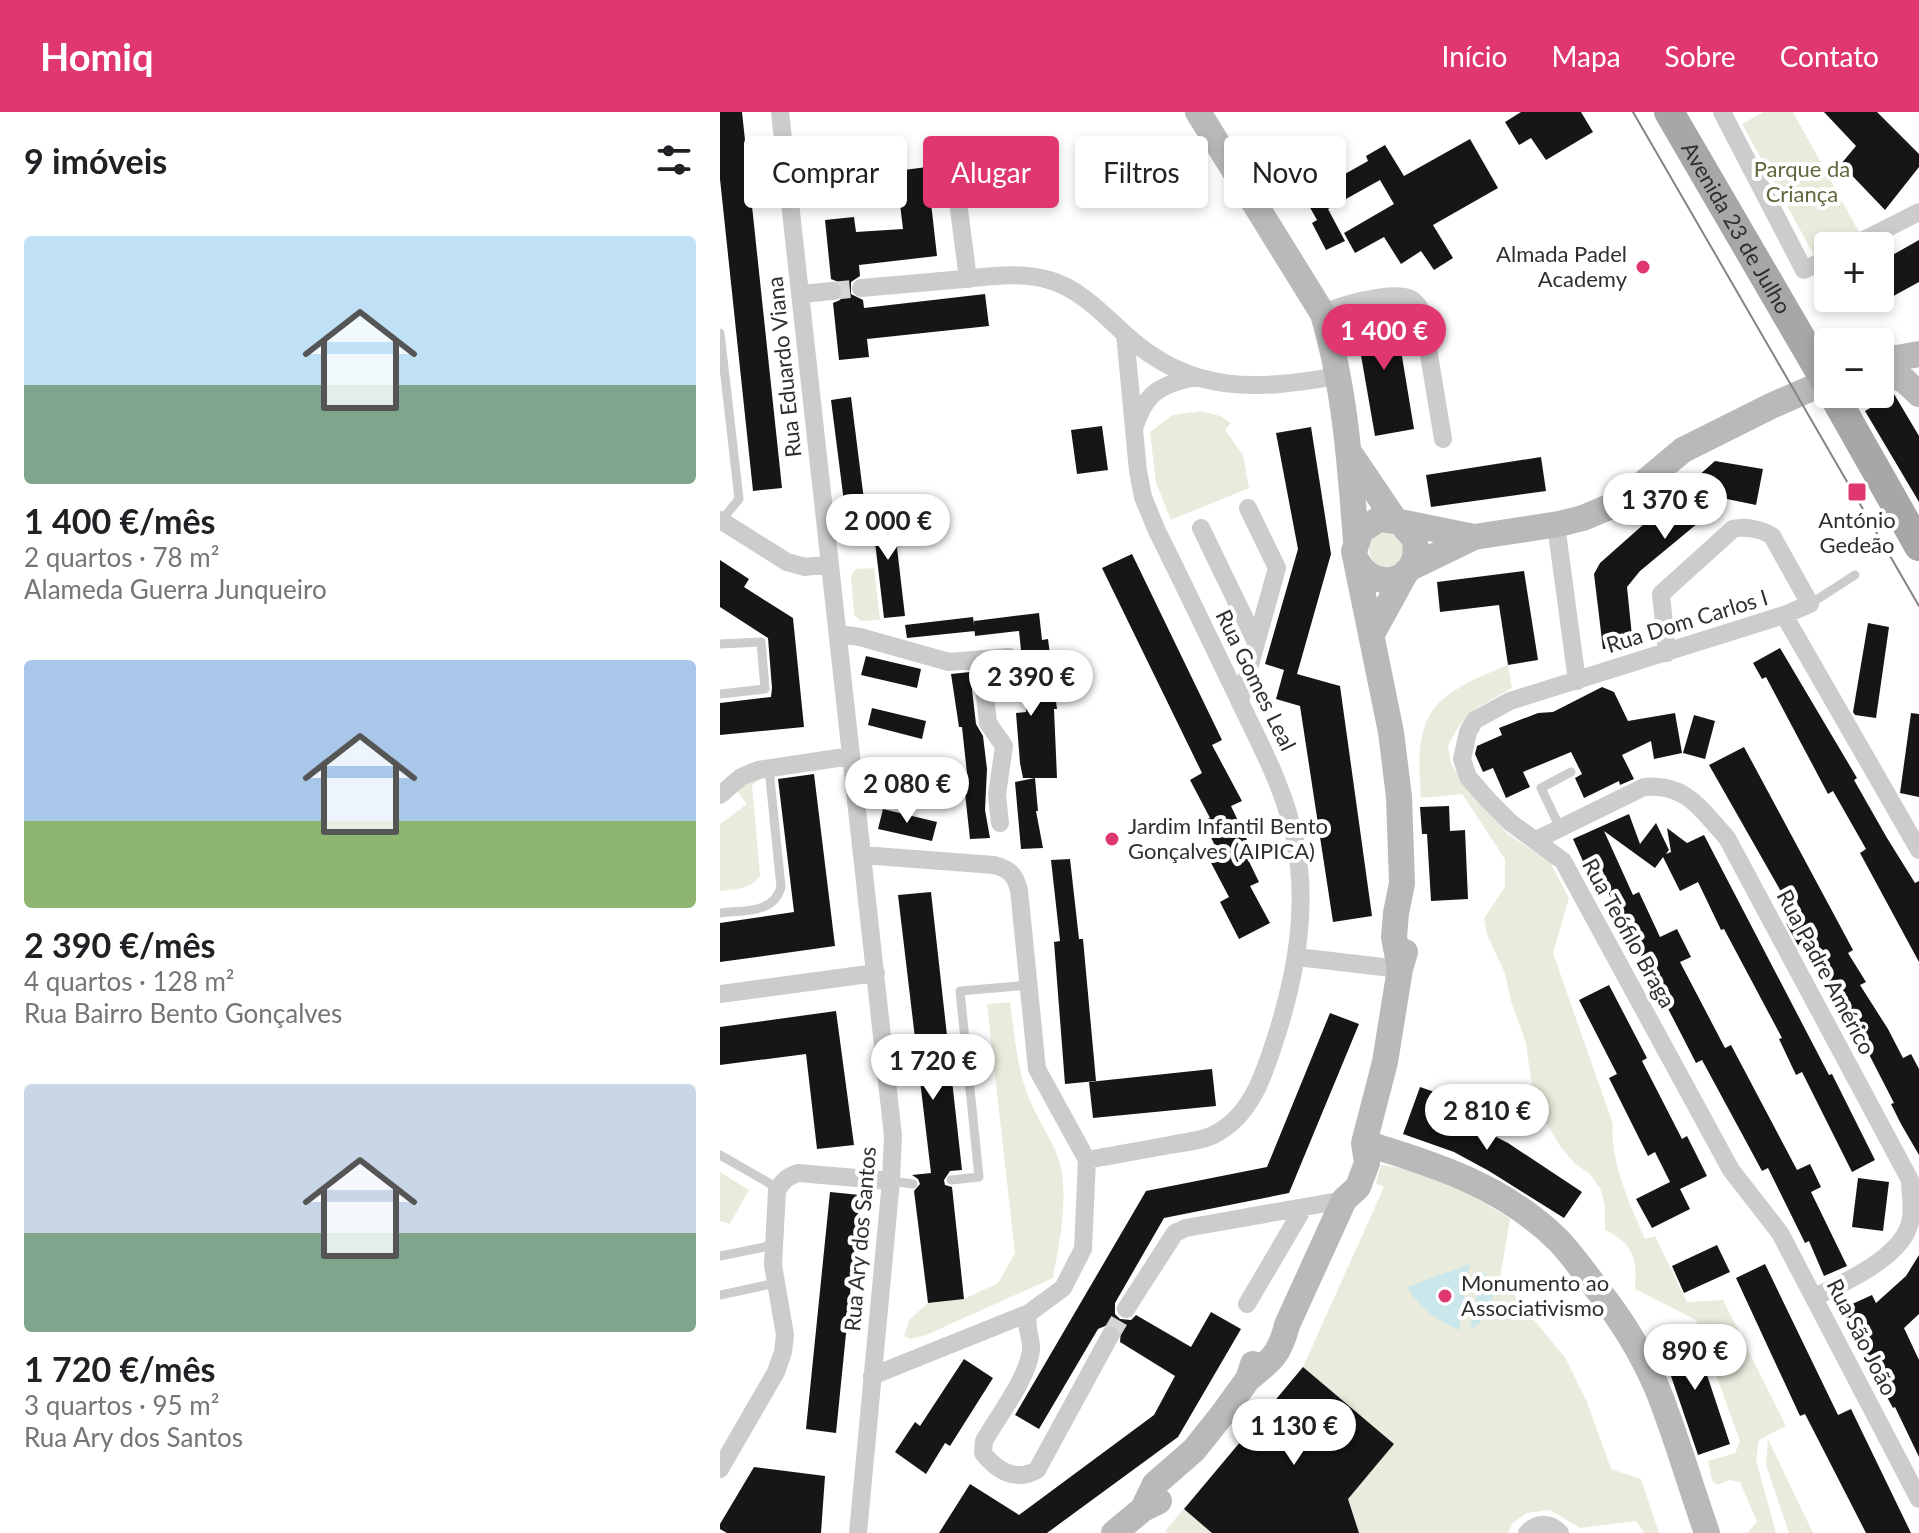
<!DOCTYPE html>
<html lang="pt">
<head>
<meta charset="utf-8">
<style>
	:root { --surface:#fff; --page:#f6f6f6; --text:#202124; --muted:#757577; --accent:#e03672 }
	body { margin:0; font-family:Lato,sans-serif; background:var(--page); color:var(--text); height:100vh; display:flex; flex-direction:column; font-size:30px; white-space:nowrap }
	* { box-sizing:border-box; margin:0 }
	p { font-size:26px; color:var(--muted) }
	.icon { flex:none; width:44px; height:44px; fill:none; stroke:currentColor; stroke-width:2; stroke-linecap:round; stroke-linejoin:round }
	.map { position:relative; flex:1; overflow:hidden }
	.side { display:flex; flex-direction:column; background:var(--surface); width:720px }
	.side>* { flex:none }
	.top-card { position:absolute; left:24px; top:24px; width:760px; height:72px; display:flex; gap:16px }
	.tools { position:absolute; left:1094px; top:120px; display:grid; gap:16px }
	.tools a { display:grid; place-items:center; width:80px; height:80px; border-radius:8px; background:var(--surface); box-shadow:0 4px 12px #0003; font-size:40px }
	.price { position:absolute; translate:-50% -68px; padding:0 18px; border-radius:28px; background:#fff; color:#222; font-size:26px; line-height:52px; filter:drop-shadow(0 2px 4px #0008) }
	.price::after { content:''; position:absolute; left:50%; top:48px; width:24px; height:18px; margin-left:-12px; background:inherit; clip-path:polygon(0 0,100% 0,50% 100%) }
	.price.active { background:var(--accent); color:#fff }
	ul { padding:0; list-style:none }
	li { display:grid; align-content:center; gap:16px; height:424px; padding:0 24px }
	li span { display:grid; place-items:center; height:248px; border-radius:8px; color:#555 }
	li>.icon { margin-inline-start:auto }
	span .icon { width:144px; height:144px; fill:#fffc; stroke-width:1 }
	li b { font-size:34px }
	h2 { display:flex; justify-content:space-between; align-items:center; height:96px; padding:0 24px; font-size:34px }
	.tag { padding:0 28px; border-radius:8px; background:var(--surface); box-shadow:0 4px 12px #0003; font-size:28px; line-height:72px }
	.tag.active { background:var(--accent); color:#fff }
	header { display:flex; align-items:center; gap:48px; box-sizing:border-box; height:112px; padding:0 40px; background:var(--accent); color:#fff }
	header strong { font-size:38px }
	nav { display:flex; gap:44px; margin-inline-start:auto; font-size:28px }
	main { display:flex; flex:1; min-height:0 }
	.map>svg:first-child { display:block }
</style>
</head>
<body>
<header>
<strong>Homiq</strong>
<nav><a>Início</a><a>Mapa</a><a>Sobre</a><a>Contato</a></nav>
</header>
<main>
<section class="side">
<h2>9 imóveis<svg class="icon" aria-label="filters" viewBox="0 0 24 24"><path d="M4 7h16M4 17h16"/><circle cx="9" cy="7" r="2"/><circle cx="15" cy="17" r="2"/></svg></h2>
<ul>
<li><span style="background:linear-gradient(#bfe0f5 60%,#7fa58c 0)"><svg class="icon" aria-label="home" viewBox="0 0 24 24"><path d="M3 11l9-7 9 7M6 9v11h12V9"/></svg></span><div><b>1 400 €/mês</b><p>2 quartos · 78 m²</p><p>Alameda Guerra Junqueiro</p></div></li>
<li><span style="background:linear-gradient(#a9c7e8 65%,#8fb573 0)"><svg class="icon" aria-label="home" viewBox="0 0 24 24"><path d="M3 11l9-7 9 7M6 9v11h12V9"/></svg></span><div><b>2 390 €/mês</b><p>4 quartos · 128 m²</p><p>Rua Bairro Bento Gonçalves</p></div></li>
<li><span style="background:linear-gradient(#c9d6e8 60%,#7fa58c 0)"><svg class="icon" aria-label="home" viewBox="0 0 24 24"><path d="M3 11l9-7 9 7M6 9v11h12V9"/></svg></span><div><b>1 720 €/mês</b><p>3 quartos · 95 m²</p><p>Rua Ary dos Santos</p></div></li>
</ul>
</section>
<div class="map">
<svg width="1199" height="1421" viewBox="0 0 1199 1421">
	<rect width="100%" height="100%" fill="#fff"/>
	<path fill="#e9ecdd" d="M1044 0H1073L1139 120 1114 134H1108V137L1095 145 1022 12Z
		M481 299 500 304 511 311 505 318 523 343 529 376 451 408 436 371 430 320 453 303Z
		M649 438a17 17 0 1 1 34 0a17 17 0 1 1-34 0Z
		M154 456 160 508 141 509 134 503 131 464 136 457Z
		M788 553 792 576 755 597 737 617 728 634 731 651 741 668 788 722 830 750 849 786 833 841 893 1012C889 1047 911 1095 925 1127L935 1124 967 1190 1003 1188 1066 1314 1039 1328 1036 1348 1056 1421H1027L1037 1410 1020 1370 1009 1368 997 1373 992 1369 988 1349 1015 1341 1020 1329 976 1208 915 1177C917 1147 914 1132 885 1118V1095L881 1078 869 1061 855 1052 840 1034 814 990 806 931 791 889 785 862 767 822 764 806 785 775V747L742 682 701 686C694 600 710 584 788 553Z
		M38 666H43L32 673 40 763C32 778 15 777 0 779V712L27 692 16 678Z
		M290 890C295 925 297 961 312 993 322 1016 338 1035 342 1061 347 1096 339 1132 333 1166L204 1224 190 1227 184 1224 190 1207 208 1191 244 1187 278 1171 295 1141 267 892Z
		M661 1053C708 1058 751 1082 790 1107L780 1166 846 1247 867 1290 891 1357 921 1367 939 1421H924L916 1409 860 1416 830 1398 807 1401 793 1411 788 1421H448L445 1419 583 1255 664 1075 656 1071Z
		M0 1060 29 1078 10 1112 0 1109Z
		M1048 1327 1093 1421H1069L1046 1353Z"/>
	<path fill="#cae7eb" d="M750 1152 739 1218C716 1208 700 1196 687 1175Z
		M762 1159 773 1171C774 1194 770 1205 750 1218Z"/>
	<path fill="#161616" d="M0 0H22L62 376 33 379 0 67Z
		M801 0H861L873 20 826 48 811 26 799 33 785 10Z
		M1104 0H1157L1199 42V55L1165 98 1121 52 1136 34Z
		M750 27 778 76 713 113 733 146 714 158 701 139 681 152 664 125 635 141 624 121 674 92 660 68 608 97 625 129 606 138 592 111 597 108 584 85 648 49 646 44 665 33 684 64Z
		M207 55 217 144 139 153 140 164 131 170V182L143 188 144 196 265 182 269 214 147 227 149 245 119 248 113 191 120 188 124 179 121 171 111 167 105 108 134 105 136 120 183 117 176 59Z
		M1199 128V170L1168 187 1160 172V150Z
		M674 196 694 317 655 324 634 203Z
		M1174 282 1199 324V390L1145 299Z
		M131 285 145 396 125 398 111 288Z
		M382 314 388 358 357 362 351 318Z
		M591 315 611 442 577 562 620 574 652 804 613 810 580 594 556 587 564 558 545 552 578 437 556 321Z
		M821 345 826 379 711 395 706 363Z
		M995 349 1043 357 1036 393 1007 387 920 459 907 475 913 534 883 537 874 462 880 451Z
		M172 393 185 504 164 506 151 396Z
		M412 442 502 628 492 633 522 689 511 694 527 728 520 731 539 770 530 774 550 811 519 827 500 790 509 785 489 747 499 742 483 709 490 706 470 668 482 661 382 456Z
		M0 448 29 467 24 475 73 506 84 615 0 623V591L51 585 52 576 48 526 0 495Z
		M804 459 818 548 788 553 779 493 720 500 717 470Z
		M319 501 322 528 328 527 337 597H334L337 666H315L318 699H316L323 736 301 737 295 670 315 666H303L300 651 296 601 306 600V586L299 519 255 524 254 509Z
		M253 505 255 519 187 526 185 513Z
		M1148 511 1169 515 1156 606 1135 603 1133 600Z
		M1060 536 1137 666 1134 668 1167 726 1195 771 1199 769V850L1140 741 1146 737 1113 679 1108 682 1046 565 1042 567 1033 551Z
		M146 544 201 557 197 576 141 563Z
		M250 560 256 612 263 624 267 657 265 698 270 726 250 727 244 672 248 671 242 615H239L231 562Z
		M882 575 894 580 908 609 955 601 962 641 934 647 931 629 902 643 914 667 900 673 899 669 864 686 855 666 862 662 851 640 803 660 810 675 786 686 773 656 763 660 755 642 757 634 782 623 779 616 818 601 833 600Z
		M152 596 206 609 202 627 148 613Z
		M1191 601 1199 602V685L1180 681Z
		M974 603 995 609 985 647 963 641Z
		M1024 635 1133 838 1128 841 1146 870 1140 873 1168 917 1183 946 1191 942 1199 957V1043L1181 1012 1171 992 1174 991 1137 919 1097 857 1083 830 1078 833 1066 811 1074 807 1059 776 989 653Z
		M157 647 211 660 207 678 152 665Z
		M94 662 115 834 0 850V811L74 800 58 667Z
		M729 694 730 719 745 718 748 787 711 789 707 722H702L700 695Z
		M163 697 217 710 212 729 158 717Z
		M909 702 920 732 936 711 949 738 946 742 951 740 947 716 967 731 984 723 1109 963 1112 962 1155 1048 1132 1060 1082 960 1076 963 1059 927 1062 926 1004 817 1001 818 978 770 960 779 943 745 935 756 884 719 913 783 919 780 940 825 957 817 971 845 960 850 1005 936 1011 933 1077 1058 1090 1052 1101 1075 1091 1080 1127 1154 1104 1164 1089 1129 1085 1131 1048 1056 1042 1059 982 948 976 951 884 772 875 776 853 727Z
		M350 747 359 827H363L376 969 345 972 334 830 340 829 331 748Z
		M211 780 242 1058 230 1059 224 1068 225 1073 232 1075 244 1187 208 1191 194 1079 200 1072 198 1067 192 1063 211 1061 178 783Z
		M889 873 927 946 922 949 962 1027 967 1024 987 1064 960 1077 970 1097 932 1116 916 1087 950 1070 935 1040 928 1044 889 966 897 962 859 888Z
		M116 899 134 1033 97 1037 86 942 0 953V915Z
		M610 901 639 912 569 1081 444 1106 395 1191V1202L400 1207 411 1208 416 1203 471 1235 491 1200 521 1217 458 1325 327 1421H219L250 1372 299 1403 434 1303 455 1264 400 1230 401 1218 390 1212 378 1217 319 1317 295 1303 426 1079 547 1055Z
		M492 957 496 994 373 1006 369 970Z
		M700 975 732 986 727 1000 788 1031 862 1080 844 1106 769 1059 734 1040 683 1022Z
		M1138 1066 1169 1070 1163 1119 1132 1115Z
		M110 1080 140 1083 116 1321 86 1317Z
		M997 1133 1010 1160 964 1181 952 1154Z
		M1199 1143V1202L1184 1216 1199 1248V1345L1175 1295 1173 1296 1155 1263 1121 1197 1152 1183 1156 1191 1186 1164Z
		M1045 1152 1118 1303 1131 1297 1191 1421H1146L1085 1302 1080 1304 1016 1166Z
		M972 1218 1010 1332 978 1343 939 1229Z
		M244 1247 273 1266 230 1334 225 1331 206 1362 175 1340 195 1310 200 1314Z
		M583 1255 674 1332 628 1387 639 1421H492L464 1397Z
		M34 1355 105 1364 101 1421H7L0 1417V1412Z"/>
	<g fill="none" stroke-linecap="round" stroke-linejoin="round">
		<path stroke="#d5d5d5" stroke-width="18" stroke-dasharray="18 9" stroke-linecap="butt" d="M112 179 141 176
			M390 1224 406 1197"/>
		<path stroke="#ccc" stroke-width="9" d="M535 84 561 68
			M0 221 19 387 1 409
			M1090 492 1135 463
			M0 532 41 530 45 577 0 582
			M840 716 821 676 851 660
			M0 801C23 798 54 802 61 775L49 657
			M0 1043 49 1071 57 1079
			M231 1068 259 1065 240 879 309 873
			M171 1069 193 1072
			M0 1144 54 1133
			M0 1183 56 1171"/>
		<path stroke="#ccc" stroke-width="18" d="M60 0 173 1024 171 1069 138 1421
			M1002 0 1084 158 1108 146
			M231 35 248 167
			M1132 134 1199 100
			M141 176C176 173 210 170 244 167 274 164 300 160 329 168 359 176 384 203 407 224 472 283 537 278 618 264
			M81 182 112 179
			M603 202C620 193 665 181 684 185 693 186 699 193 702 201L723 327
			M414 317C425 281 439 273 475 265
			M0 408 67 450 85 455 110 452
			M836 413 857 569
			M481 416 536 530
			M1064 503 1199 738
			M118 522 140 525 229 550 289 545
			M947 541 941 482 1013 417C1024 414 1042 417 1052 424L1090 492 1064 503 790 589 755 608 748 620 742 647 748 665 769 689 791 711 843 749 1011 1058 1060 1121 1199 1387
			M261 547 268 611 284 634 277 683 280 711
			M520 589 557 456 528 396
			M0 683 21 665 38 658 131 644
			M816 728 924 675C967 671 981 698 1007 726L1190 1068C1190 1080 1193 1094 1191 1106 1186 1144 1125 1170 1095 1185
			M142 743 274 753C290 757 295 763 299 778L317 957 367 1048
			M577 845 680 857
			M0 882 156 861
			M367 1048C395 1043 423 1038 450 1033 465 1030 484 1029 497 1021 534 1001 546 956 558 919 577 857 588 793 575 728 565 678 541 634 519 588 492 532 465 475 437 419L423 385 418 359 405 222
			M527 1192 584 1095
			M406 1197 455 1121 466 1116 624 1088
			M309 1201C304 1215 312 1225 311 1238 308 1266 278 1304 264 1329L263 1341C277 1359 296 1370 317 1358L390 1224
			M152 1264 309 1201 343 1176 363 1137 367 1048
			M0 1357 56 1260 63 1240 65 1223 53 1153 57 1079C62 1069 67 1065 78 1061L171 1069
			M807 1421C817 1410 830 1410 840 1421"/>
		<path stroke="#b9b9b9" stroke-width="26" d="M478 0 603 202C625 276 630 352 636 429
			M1160 249 1199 242
			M1160 260 1184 268 1199 282
			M631 343 675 408
			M680 410 754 425 839 412 863 406 889 395 914 379 963 338 1051 294 1108 269
			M637 449C657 485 705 466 694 426L680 410 659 407 641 419 634 439 671 620 679 685 682 771 676 801 674 825 680 857
			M690 456 754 425
			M652 522 686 460
			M644 1031C715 1052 785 1075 839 1129 853 1144 865 1161 877 1177 902 1208 921 1239 937 1276 956 1323 970 1373 987 1421
			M528 1267C551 1249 560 1242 567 1213L624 1088 638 1075 647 1051 644 1031 665 950 680 857 685 840
			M423 1397 435 1372 474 1338 502 1303 528 1267 533 1252
			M394 1421 423 1397 439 1389"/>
		<g stroke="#a7a7a7" stroke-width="30">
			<path id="s1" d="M949 0 1108 273"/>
			<path d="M1113 282 1199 434"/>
		</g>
		<path stroke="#848484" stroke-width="2" d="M913 0 1199 494"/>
	</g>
	<g fill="#e03672" stroke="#fff" stroke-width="3">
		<circle cx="923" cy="155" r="8"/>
		<rect x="1127" y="370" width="20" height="20" rx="4"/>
		<circle cx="392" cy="727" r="8"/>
		<circle cx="725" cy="1184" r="8"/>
	</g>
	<g text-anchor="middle" stroke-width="8" stroke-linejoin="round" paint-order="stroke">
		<g font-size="22" fill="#5e693d" stroke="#fff">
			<text x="1082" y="65">Parque da<tspan x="1082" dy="25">Criança</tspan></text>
		</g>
		<g font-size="22" fill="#2f2f2f" stroke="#fff">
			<text dy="8" stroke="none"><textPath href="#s1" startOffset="134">Avenida 23 de Julho</textPath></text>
			<text transform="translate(64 255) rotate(-96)" y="8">Rua Eduardo Viana</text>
			<text transform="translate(967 509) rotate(-17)" y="8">Rua Dom Carlos I</text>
			<text transform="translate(536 568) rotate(64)" y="8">Rua Gomes Leal</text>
			<text transform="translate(909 821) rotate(61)" y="8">Rua Teófilo Braga</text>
			<text transform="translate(1106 860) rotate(62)" y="8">Rua Padre Américo</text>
			<text transform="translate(140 1127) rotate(-85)" y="8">Rua Ary dos Santos</text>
			<text transform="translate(1142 1225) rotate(63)" y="8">Rua São João</text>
		</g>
		<g font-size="22" fill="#2f2f2f" stroke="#fff" text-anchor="start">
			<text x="907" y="150" text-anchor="end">Almada Padel<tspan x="907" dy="25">Academy</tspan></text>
			<text x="1137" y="416" text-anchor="middle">António<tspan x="1137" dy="25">Gedeão</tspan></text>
			<text x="408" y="722">Jardim Infantil Bento<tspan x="408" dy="25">Gonçalves (AIPICA)</tspan></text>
			<text x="741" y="1179">Monumento ao<tspan x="741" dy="25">Associativismo</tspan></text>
		</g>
	</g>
</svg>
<div class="tools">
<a>+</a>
<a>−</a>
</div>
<b class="price active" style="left:664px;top:260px">1 400 €</b>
<b class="price" style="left:945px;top:429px">1 370 €</b>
<b class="price" style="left:168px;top:450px">2 000 €</b>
<b class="price" style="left:311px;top:606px">2 390 €</b>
<b class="price" style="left:187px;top:713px">2 080 €</b>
<b class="price" style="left:213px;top:990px">1 720 €</b>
<b class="price" style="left:767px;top:1040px">2 810 €</b>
<b class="price" style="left:975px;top:1280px">890 €</b>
<b class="price" style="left:574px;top:1355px">1 130 €</b>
<div class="top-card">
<a class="tag">Comprar</a>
<a class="tag active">Alugar</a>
<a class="tag">Filtros</a>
<a class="tag">Novo</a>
</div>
</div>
</main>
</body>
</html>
